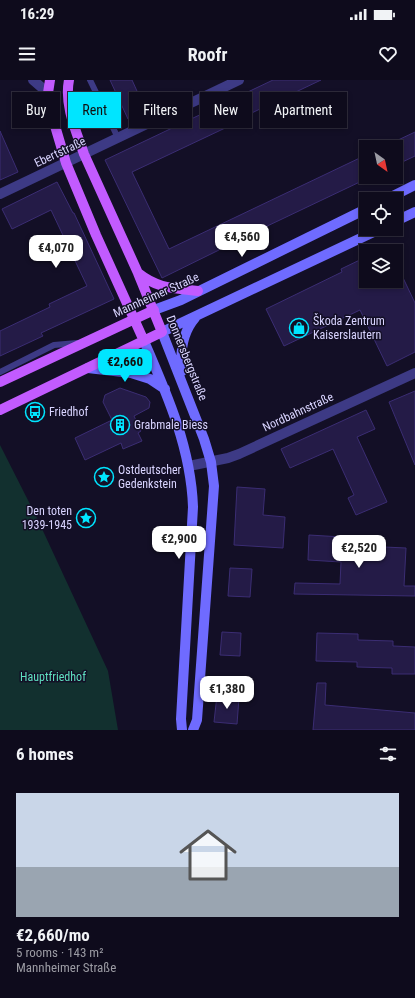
<!DOCTYPE html>
<html lang="en">
<head>
<meta charset="utf-8">
<style>
	:root { --surface:#0e0b1c; --page:#1c1929; --text:#f1f3f6; --muted:#9b9ba3; --line:#2e2b3b; --accent:#00e5ff }
	body { margin:0; font-family:"Roboto Condensed",sans-serif; background:var(--page); color:var(--text); height:100vh; display:flex; flex-direction:column; font-size:15px; white-space:nowrap }
	* { box-sizing:border-box; margin:0 }
	p { font-size:13px; color:var(--muted) }
	.icon { flex:none; width:22px; height:22px; fill:none; stroke:currentColor; stroke-width:2; stroke-linecap:round; stroke-linejoin:round }
	.map { position:relative; height:650px; overflow:hidden }
	.side { display:flex; flex-direction:column; background:var(--surface); flex:1 }
	.side>* { flex:none }
	.hud { position:absolute; left:12px; top:12px; width:391px; height:36px; display:flex; gap:8px }
	.needle { width:26px; rotate:147deg }
	.controls { position:absolute; left:359px; top:60px; display:grid; gap:8px }
	.controls a { display:grid; place-items:center; width:44px; height:44px; border-radius:0px; background:var(--surface); box-shadow:0 2px 6px #0003,0 0 0 1px var(--line); font-size:20px }
	.price { position:absolute; translate:-50% -34px; padding:0 9px; border-radius:8px; background:#fff; color:#222; font-size:13px; line-height:26px; filter:drop-shadow(0 1px 2px #0008) }
	.price::after { content:''; position:absolute; left:50%; top:24px; width:12px; height:9px; margin-left:-6px; background:inherit; clip-path:polygon(0 0,100% 0,50% 100%) }
	.price.on { background:var(--accent); color:#111 }
	ul { padding:0; list-style:none }
	li { display:grid; align-content:center; gap:8px; height:212px; padding:0 16px }
	li+li { border-top:1px solid var(--line) }
	li span { display:grid; place-items:center; height:124px; border-radius:0px; color:#555 }
	li>.icon { margin-inline-start:auto }
	span .icon { width:72px; height:72px; fill:#fffc; stroke-width:1 }
	li b { font-size:17px }
	h2 { display:flex; justify-content:space-between; align-items:center; height:48px; padding:0 16px; font-size:17px }
	.pill { padding:0 14px; border-radius:0px; background:var(--surface); box-shadow:0 2px 6px #0003,0 0 0 1px var(--line); font-size:14px; line-height:36px }
	.pill.on { background:var(--accent); color:#111 }
	.status { display:flex; justify-content:space-between; align-items:center; height:28px; padding:0 20px; background:var(--surface); direction:ltr }
	.status svg { height:11px; fill:currentColor }
	header { display:flex; justify-content:space-between; align-items:center; height:52px; padding:0 16px; background:var(--surface); font-size:18px; font-weight:700 }
	.map>svg:first-child { display:block }
</style>
</head>
<body>
<div class="status"><b>16:29</b><svg viewBox="0 0 49 12"><path d="M0 12V9h3v3zM5 12V6h3v6zM10 12V3h3v9zM15 12V0h3v12zM26 1h20v11H26zM47 4h2v5h-2z"/></svg></div>
<header><svg class="icon" aria-label="menu" viewBox="0 0 24 24"><path d="M4 6h16M4 12h16M4 18h16"/></svg>Roofr<svg class="icon" aria-label="heart" viewBox="0 0 24 24"><path d="M12 20l-8-8c-3-5 5-10 8-4 3-6 11-1 8 4z"/></svg></header>
<div class="map">
<svg width="415" height="650" viewBox="0 0 415 650">
	<rect width="100%" height="100%" fill="#130f26"/>
	<path fill="#12302f" d="M0 365 37 438 108 591 118 650H0Z"/>
	<path fill="#241b47" stroke="#3b2d73" d="M110 0H132L146 31 128 39Z
		M273 0H321L239 39 240 41 132 92 169 169 366 75V99L219 169V170L162 198 105 80Z
		M0 51 18 92 0 100Z
		M415 52V76L396 85V61Z
		M57 102 73 133H74L114 219 41 253 43 256 0 276V251L50 227 49 224 87 206 51 130 12 149 2 129Z
		M366 177V201H396V183L415 223V272L387 286 360 230 284 266 266 229 342 192 341 189Z
		M120 308 146 317 150 322 149 328 134 336 141 351 138 353 142 361 123 369 121 363 85 380 75 358 112 340 103 322 105 315Z
		M415 311V385L389 322Z
		M366 330 375 349 357 357 387 422 356 435 348 418 354 415 333 369 290 388 281 369Z
		M237 407 265 409 263 435 285 437 283 468 234 465Z
		M309 455 342 457 341 465 406 468 404 506H415V516L294 514 295 503 340 504 341 482 308 480Z
		M230 488 252 489 250 517 228 516Z
		M222 552 241 553 240 576 220 575Z
		M317 553 358 554V560L393 561V566L415 567V594H392V588L357 587V582L316 581Z
		M317 603H326L325 625 415 633V650H313Z
		M217 615 239 618 237 644 214 642Z"/>
	<g fill="none" stroke-linecap="round" stroke-linejoin="round">
		<path stroke="#3d3a85" stroke-width="6" d="M90 0 118 58
			M0 292 54 265 77 263"/>
		<path stroke="#3d3a85" stroke-width="10" d="M33 0 48 13
			M0 114 239 0
			M189 386 228 378 239 374 415 293"/>
		<path stroke="#6f6bff" stroke-width="10" d="M387 119 415 105
			M396 141 415 132
			M154 230 181 220 366 129
			M144 261C167 314 191 368 193 427L181 639 182 650
			M88 288 131 293 150 299 165 309
			M182 291C180 272 182 253 195 238
			M193 650 197 640 214 406 211 382 204 359 162 252 380 149"/>
		<path stroke="#c25bff" stroke-width="10" d="M50 0 48 13 53 39 66 83 96 155 144 261
			M138 193C158 209 174 208 198 211
			M0 302 154 230
			M0 330 162 252 138 193 84 74C76 51 64 25 69 0"/>
	</g>
	<defs>
		<g id="shop-ring" transform="scale(1)"><circle r="9.5" fill="#130f26" stroke="#00e5ff" stroke-width="1.5"/><path d="M-5-2.5h2.3a2.7 3.5 0 0 1 5.4 0H5L5.5 6h-11ZM-1.5-2.5h3a1.5 2.3 0 0 0-3 0Z" fill="#00e5ff"/></g>
		<g id="bus-ring" transform="scale(1)"><circle r="9.5" fill="#130f26" stroke="#00e5ff" stroke-width="1.5"/><path d="M-5-6H5V4H4V6H2V4H-2V6H-4V4H-5ZM-3.5-4V0h7V-4ZM-3.5 1.2v1.5H-2V1.2ZM2 1.2v1.5H3.5V1.2Z" fill="#00e5ff"/></g>
		<g id="building-ring" transform="scale(1)"><circle r="9.5" fill="#130f26" stroke="#00e5ff" stroke-width="1.5"/><path d="M-4-6H4V6H1V3H-1V6H-4ZM-2.5-4.3h1.7v1.8h-1.7ZM.8-4.3h1.7v1.8H.8ZM-2.5-1h1.7V.8h-1.7ZM.8-1h1.7V.8H.8Z" fill="#00e5ff"/></g>
		<g id="sight-ring" transform="scale(1)"><circle r="9.5" fill="#130f26" stroke="#00e5ff" stroke-width="1.5"/><path d="M0-6L1.8-2.2L6-1.7L2.9 1.2L3.7 5.4L0 3.3L-3.7 5.4L-2.9 1.2L-6-1.7L-1.8-2.2Z" fill="#00e5ff"/></g>
	</defs>
	<g fill-rule="evenodd">
		<use href="#shop-ring" x="299" y="248"/>
		<use href="#bus-ring" x="35" y="332"/>
		<use href="#building-ring" x="120" y="345"/>
		<use href="#sight-ring" x="104" y="397"/>
		<use href="#sight-ring" x="86" y="438"/>
	</g>
	<g text-anchor="middle" stroke-width="3" stroke-linejoin="round" paint-order="stroke">
		<g font-size="12" fill="#d9d4ff" stroke="#130f26">
			<text transform="translate(60 72) rotate(-25)" y="4">Ebertstraße</text>
			<text transform="translate(156 215) rotate(-24)" y="4">Mannheimer Straße</text>
			<text transform="translate(187 278) rotate(68)" y="4">Donnersbergstraße</text>
			<text transform="translate(298 332) rotate(-25)" y="4">Nordbahnstraße</text>
		</g>
		<g font-size="12" fill="#d9d4ff" stroke="#130f26" text-anchor="start">
			<text x="313" y="245">Škoda Zentrum<tspan x="313" dy="14">Kaiserslautern</tspan></text>
			<text x="49" y="336">Friedhof</text>
			<text x="134" y="349">Grabmale Biess</text>
			<text x="118" y="394">Ostdeutscher<tspan x="118" dy="14">Gedenkstein</tspan></text>
			<text x="72" y="435" text-anchor="end">Den toten<tspan x="72" dy="14">1939-1945</tspan></text>
		</g>
		<g font-size="12" fill="#5fe0c0" stroke="#130f26">
			<text x="53" y="601">Hauptfriedhof</text>
		</g>
	</g>
</svg>
<div class="controls">
<a><svg class="needle" viewBox="-14 -14 28 28"><path d="M0-13l5 13h-10z" fill="#e53935"/><path d="M0 13l5-13h-10z" fill="#9b9ba3"/></svg></a>
<a><svg class="icon" aria-label="locate" viewBox="0 0 24 24"><circle cx="12" cy="12" r="6"/><path d="M12 2v4M12 18v4M2 12h4M18 12h4"/></svg></a>
<a><svg class="icon" aria-label="layers" viewBox="0 0 24 24"><path d="M12 4l9 5-9 5-9-5zM3 14l9 5 9-5"/></svg></a>
</div>
<b class="price" style="left:242px;top:178px">€4,560</b>
<b class="price" style="left:56px;top:189px">€4,070</b>
<b class="price on" style="left:125px;top:303px">€2,660</b>
<b class="price" style="left:179px;top:480px">€2,900</b>
<b class="price" style="left:359px;top:489px">€2,520</b>
<b class="price" style="left:227px;top:630px">€1,380</b>
<div class="hud">
<a class="pill">Buy</a>
<a class="pill on">Rent</a>
<a class="pill">Filters</a>
<a class="pill">New</a>
<a class="pill">Apartment</a>
</div>
</div>
<section class="side">
<h2>6 homes<svg class="icon" aria-label="filters" viewBox="0 0 24 24"><path d="M4 7h16M4 17h16"/><circle cx="9" cy="7" r="2"/><circle cx="15" cy="17" r="2"/></svg></h2>
<ul>
<li><span style="background:linear-gradient(#c9d6e8 60%,#9aa5b1 0)"><svg class="icon" aria-label="home" viewBox="0 0 24 24"><path d="M3 11l9-7 9 7M6 9v11h12V9"/></svg></span><div><b>€2,660/mo</b><p>5 rooms · 143 m²</p><p>Mannheimer Straße</p></div></li>
</ul>
</section>
</body>
</html>
